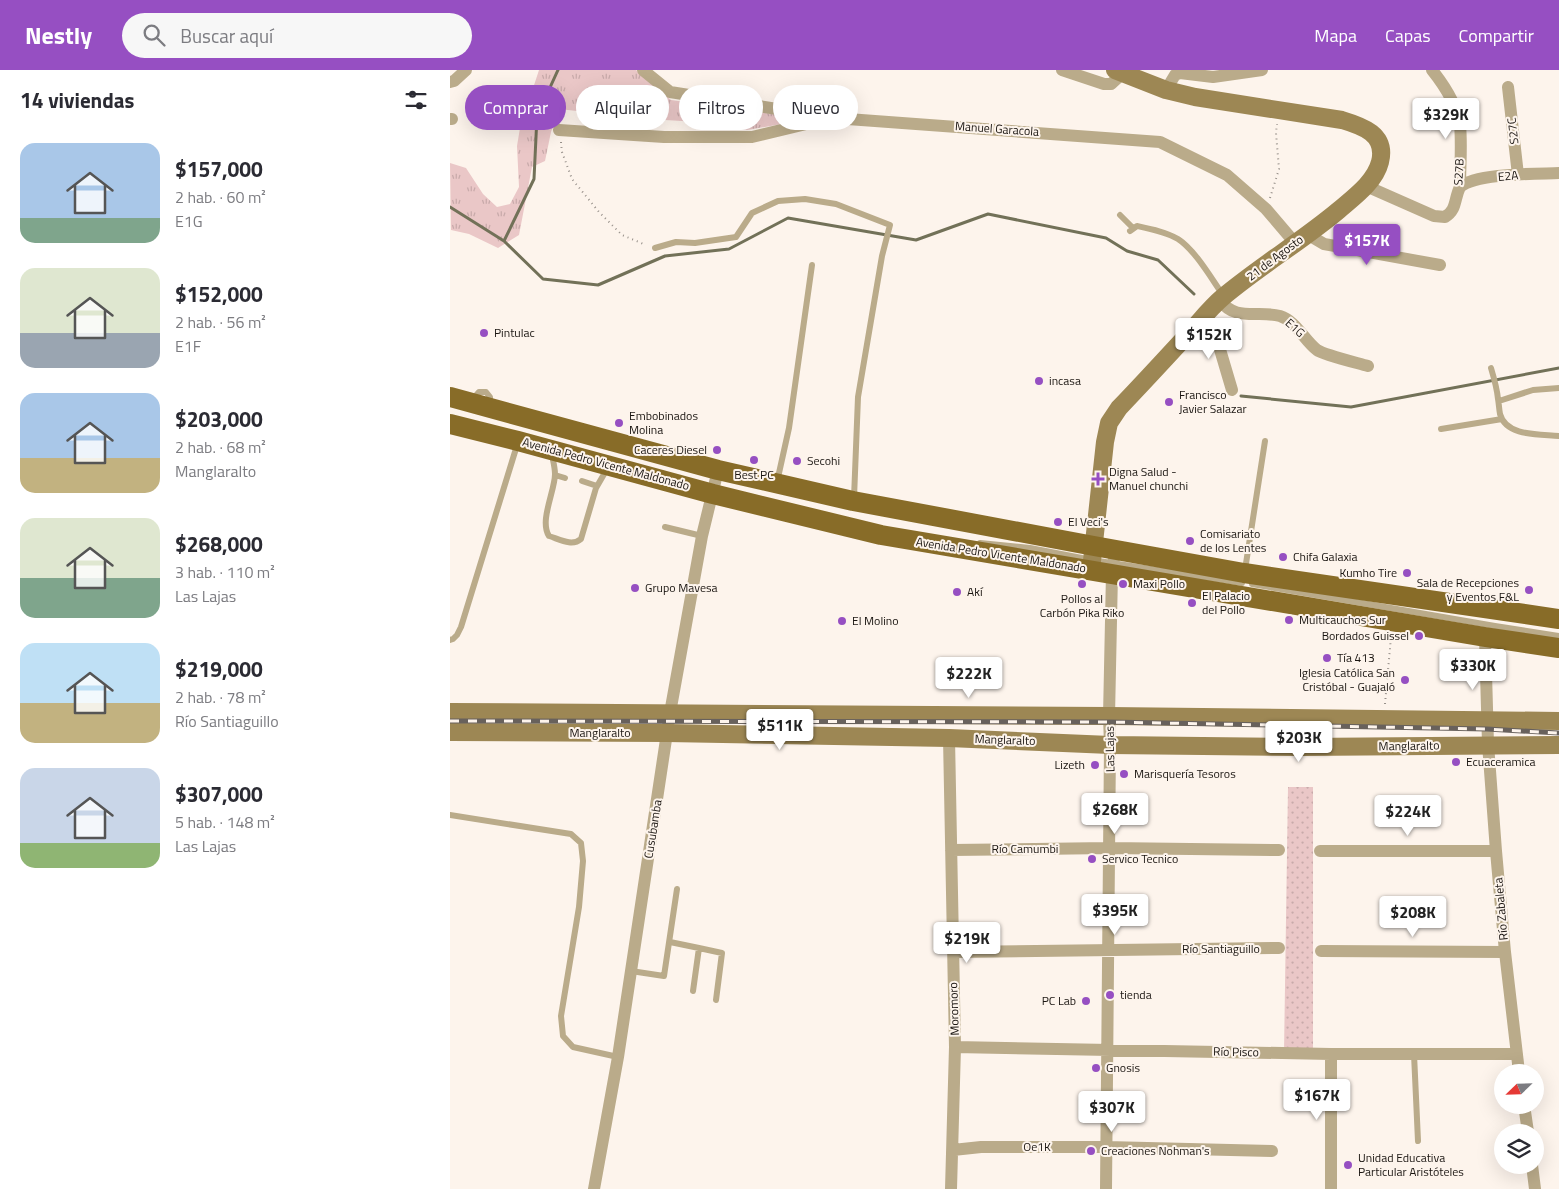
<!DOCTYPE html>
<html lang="es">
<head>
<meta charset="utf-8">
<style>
	:root { --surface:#fff; --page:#f7f7f7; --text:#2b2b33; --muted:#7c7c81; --accent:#964fc2 }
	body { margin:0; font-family:"Titillium Web",sans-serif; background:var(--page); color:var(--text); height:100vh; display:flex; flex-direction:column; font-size:19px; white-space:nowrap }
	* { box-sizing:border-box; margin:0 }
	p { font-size:16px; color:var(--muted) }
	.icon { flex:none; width:28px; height:28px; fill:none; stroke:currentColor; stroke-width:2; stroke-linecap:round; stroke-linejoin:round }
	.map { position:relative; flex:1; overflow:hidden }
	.sheet { display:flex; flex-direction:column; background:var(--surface); width:450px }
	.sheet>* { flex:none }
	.top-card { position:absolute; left:15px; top:15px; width:475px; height:45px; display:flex; gap:10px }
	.needle { width:32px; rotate:247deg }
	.controls { position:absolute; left:1044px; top:994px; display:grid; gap:10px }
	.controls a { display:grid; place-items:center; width:50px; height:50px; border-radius:50%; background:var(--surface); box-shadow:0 5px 20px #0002; font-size:25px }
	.price { position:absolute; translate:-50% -42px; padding:0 11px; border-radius:5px; background:#fff; color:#222; font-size:16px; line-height:32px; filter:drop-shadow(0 1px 2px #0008) }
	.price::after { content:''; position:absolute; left:50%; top:30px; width:15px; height:11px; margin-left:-8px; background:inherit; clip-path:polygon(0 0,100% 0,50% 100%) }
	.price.current { background:var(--accent); color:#fff }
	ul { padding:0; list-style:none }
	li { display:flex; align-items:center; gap:15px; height:125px; padding:0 20px }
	li span { display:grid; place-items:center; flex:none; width:140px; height:100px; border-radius:15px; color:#555 }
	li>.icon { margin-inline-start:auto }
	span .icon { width:60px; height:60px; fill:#fffc; stroke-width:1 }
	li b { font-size:21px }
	h2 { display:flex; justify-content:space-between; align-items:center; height:60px; padding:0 20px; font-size:21px }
	.chip { padding:0 18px; border-radius:22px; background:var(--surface); box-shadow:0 5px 20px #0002; font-size:18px; line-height:45px }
	.chip.current { background:var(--accent); color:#fff }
	header { display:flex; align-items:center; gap:30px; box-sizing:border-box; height:70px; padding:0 25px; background:var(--accent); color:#fff }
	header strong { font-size:24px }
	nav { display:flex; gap:28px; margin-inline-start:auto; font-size:18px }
	.search { width:350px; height:45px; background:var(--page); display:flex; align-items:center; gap:12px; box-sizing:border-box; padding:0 18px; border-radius:28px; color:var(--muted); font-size:19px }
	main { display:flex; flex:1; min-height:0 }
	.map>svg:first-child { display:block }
</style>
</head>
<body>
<header>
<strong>Nestly</strong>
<div class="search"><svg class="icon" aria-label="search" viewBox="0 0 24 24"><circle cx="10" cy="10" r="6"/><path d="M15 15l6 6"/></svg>Buscar aquí</div>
<nav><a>Mapa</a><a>Capas</a><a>Compartir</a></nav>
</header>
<main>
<section class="sheet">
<h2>14 viviendas<svg class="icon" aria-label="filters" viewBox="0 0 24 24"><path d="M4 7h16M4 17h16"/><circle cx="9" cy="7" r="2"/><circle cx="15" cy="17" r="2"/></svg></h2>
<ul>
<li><span style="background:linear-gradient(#a9c7e8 75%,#7fa58c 0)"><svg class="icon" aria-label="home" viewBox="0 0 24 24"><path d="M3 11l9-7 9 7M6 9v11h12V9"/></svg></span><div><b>$157,000</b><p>2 hab. · 60 m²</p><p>E1G</p></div></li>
<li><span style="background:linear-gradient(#dfe7d0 65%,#9aa5b1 0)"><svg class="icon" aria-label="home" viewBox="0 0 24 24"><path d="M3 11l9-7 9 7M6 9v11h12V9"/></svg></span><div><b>$152,000</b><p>2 hab. · 56 m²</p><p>E1F</p></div></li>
<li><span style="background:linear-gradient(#a9c7e8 65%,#c2b280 0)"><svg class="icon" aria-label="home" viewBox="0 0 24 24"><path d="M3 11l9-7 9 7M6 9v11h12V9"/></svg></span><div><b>$203,000</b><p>2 hab. · 68 m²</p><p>Manglaralto</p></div></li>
<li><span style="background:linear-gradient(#dfe7d0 60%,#7fa58c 0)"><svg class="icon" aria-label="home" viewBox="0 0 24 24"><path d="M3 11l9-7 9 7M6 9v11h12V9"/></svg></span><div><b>$268,000</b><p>3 hab. · 110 m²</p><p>Las Lajas</p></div></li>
<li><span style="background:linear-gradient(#bfe0f5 60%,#c2b280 0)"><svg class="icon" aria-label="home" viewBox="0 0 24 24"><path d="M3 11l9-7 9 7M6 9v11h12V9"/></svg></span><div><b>$219,000</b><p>2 hab. · 78 m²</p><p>Río Santiaguillo</p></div></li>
<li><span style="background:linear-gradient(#c9d6e8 75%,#8fb573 0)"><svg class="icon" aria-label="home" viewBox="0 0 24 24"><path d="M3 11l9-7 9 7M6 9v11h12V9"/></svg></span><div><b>$307,000</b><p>5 hab. · 148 m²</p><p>Las Lajas</p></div></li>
</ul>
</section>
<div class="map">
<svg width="1109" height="1119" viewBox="0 0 1109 1119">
	<defs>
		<pattern id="grass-tufts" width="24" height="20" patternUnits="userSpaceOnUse" patternTransform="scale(1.25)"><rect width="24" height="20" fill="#eac7c7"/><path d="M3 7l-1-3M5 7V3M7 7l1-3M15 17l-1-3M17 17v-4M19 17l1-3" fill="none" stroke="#c8aaaa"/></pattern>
		<pattern id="park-dots" width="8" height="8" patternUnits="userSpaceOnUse" patternTransform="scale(1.25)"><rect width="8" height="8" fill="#eac7c7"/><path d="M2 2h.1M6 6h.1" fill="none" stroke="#c8aaaa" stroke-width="1.8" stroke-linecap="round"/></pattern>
	</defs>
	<rect width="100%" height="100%" fill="#fdf4ec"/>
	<path fill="url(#grass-tufts)" d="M89 0H186L221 30 360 49 297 60 264 53 199 49 109 39 101 62 95 91 82 97 69 165 48 178 19 164 1 160 0 93 16 98 33 124 47 137 60 134 69 117 67 76 70 58Z"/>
	<path fill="url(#park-dots)" d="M838 717H863V983H834Z"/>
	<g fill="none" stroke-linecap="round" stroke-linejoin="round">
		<path stroke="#727158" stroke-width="3" d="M0 137 54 171 93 209 148 215 215 186 279 179 338 148 466 170 538 144 656 168 677 181 708 190 744 224
			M54 171 84 109 87 46 108 0
			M791 326 901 337 1109 298"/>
		<path stroke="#97908a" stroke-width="2" stroke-dasharray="1 4" stroke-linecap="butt" d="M111 72 112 82 122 109 149 142 172 165 196 175
			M820 128 829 99 826 63 827 54
			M935 634 941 567"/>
		<path stroke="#baab8a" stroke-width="6" d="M670 145 683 158
			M680 161 687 156C701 159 716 162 728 169 745 180 761 208 773 225
			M205 178 226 172 245 173 286 167 302 143 328 131 355 129 386 134 440 155 432 186 408 327 404 428
			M1041 298C1044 308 1047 318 1048 329 1049 334 1049 339 1050 344 1056 367 1091 364 1109 366
			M23 329 29 322H36L40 327V336
			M1049 331 1083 320 1109 318
			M991 359 1052 349
			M102 385C103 390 105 398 105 404 105 421 89 451 99 466 109 469 122 477 131 469L146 418 157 399
			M105 405 115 408
			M132 411 147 416
			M327 412 339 358 362 195
			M215 457 252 466
			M530 473 580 478 642 490 792 513
			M795 500 815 371
			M802 514 1045 556 1109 566
			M0 570 3 569 7 565 11 557 68 372
			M0 745 121 764 131 773 133 791 129 837 111 946 113 966 123 977 168 987
			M220 872 249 878 243 921
			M249 878 272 883 266 930
			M181 901 214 906 227 819
			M964 984 968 1071"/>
		<path stroke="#baab8a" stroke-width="12" d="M193 0 220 22 384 48 710 72 777 105 816 139 845 173
			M612 0 654 14H661L673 3
			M0 12 4 11 16 0
			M1058 17 1068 105
			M716 20 725 5 730 3 763 7 812 0
			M0 49H2
			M109 60 214 67H302L377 49
			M916 116 984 146 995 147C1007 140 1004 129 1010 117 1010 97 1012 75 1010 55 1007 35 994 15 982 0
			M1010 117C1026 103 1086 104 1109 103
			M857 164 874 174 990 195
			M770 230C785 252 808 240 830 246 846 251 854 270 867 280 874 285 908 293 918 296
			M753 249 761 256 766 266 782 320
			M1035 567 1038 674 1046 781 1055 882 1069 1002
			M499 668 505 977 501 1119
			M501 780 659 778 829 780
			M870 781H1046
			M871 881 1055 882
			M503 882 829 878
			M505 977 881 984H1067
			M881 984V1119
			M1074 1035 1078 1062
			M503 1080 531 1077H656L822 1081
			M1082 1095 1085 1119
			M144 1119 168 987 220 643 252 466 268 400
			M656 1119 660 675 659 646 662 503 665 480"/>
		<path stroke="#9d8754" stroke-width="18" d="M641 500 655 372 659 353 669 338C693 313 716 288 739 263 750 251 761 237 773 227 810 196 852 171 889 140 904 127 925 112 930 92 937 64 912 56 892 50L745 27 716 20 665 0
			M0 642 659 646 1109 651
			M0 662 217 663 499 668 660 675 851 677 1109 675"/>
		<path stroke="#886c28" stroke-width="20" d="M0 327 268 400 403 431 644 476 794 503 1109 549
			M0 354 68 371 263 424 431 465 1035 567 1109 578"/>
		<g stroke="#68615c" stroke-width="5">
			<path id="rail" d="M0 651 659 652 1037 659 1109 663"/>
		</g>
		<use href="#rail" stroke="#fdf4ec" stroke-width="3" stroke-dasharray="9" stroke-linecap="butt"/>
	</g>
	<g fill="#964fc2" stroke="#fdf4ec" stroke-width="2">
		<circle cx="34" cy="263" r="5"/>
		<circle cx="589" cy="311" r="5"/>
		<circle cx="719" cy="332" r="5"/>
		<circle cx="169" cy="353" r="5"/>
		<circle cx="267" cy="380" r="5"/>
		<circle cx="304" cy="390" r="5"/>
		<circle cx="347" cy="391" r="5"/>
		<path d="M645.5 401.5h5v5h5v5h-5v5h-5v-5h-5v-5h5z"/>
		<circle cx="608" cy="452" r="5"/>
		<circle cx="740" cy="471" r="5"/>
		<circle cx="833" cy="487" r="5"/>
		<circle cx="957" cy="503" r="5"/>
		<circle cx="632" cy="514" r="5"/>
		<circle cx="673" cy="514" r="5"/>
		<circle cx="185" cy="518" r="5"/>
		<circle cx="1079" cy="520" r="5"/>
		<circle cx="507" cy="522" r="5"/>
		<circle cx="742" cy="533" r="5"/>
		<circle cx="839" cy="550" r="5"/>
		<circle cx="392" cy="551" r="5"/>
		<circle cx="969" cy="566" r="5"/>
		<circle cx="877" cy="588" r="5"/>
		<circle cx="955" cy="610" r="5"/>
		<circle cx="1006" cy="692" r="5"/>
		<circle cx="645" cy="695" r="5"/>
		<circle cx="674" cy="704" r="5"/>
		<circle cx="642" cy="789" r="5"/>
		<circle cx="660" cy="925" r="5"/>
		<circle cx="636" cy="931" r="5"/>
		<circle cx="646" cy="998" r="5"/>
		<circle cx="641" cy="1081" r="5"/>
		<circle cx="898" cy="1095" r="5"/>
	</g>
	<g text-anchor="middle" stroke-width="4" stroke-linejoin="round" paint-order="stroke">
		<g font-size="12" fill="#1a1511" stroke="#fdf4ec">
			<text transform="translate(547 59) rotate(4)" y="4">Manuel Garacola</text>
			<text transform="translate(1063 61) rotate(-97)" y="4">S27C</text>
			<text transform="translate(1009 102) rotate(-87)" y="4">S27B</text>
			<text transform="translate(1058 106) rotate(-5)" y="4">E2A</text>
			<text transform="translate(825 188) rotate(-37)" y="4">21 de Agosto</text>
			<text transform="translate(845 258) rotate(42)" y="4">E1G</text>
			<text transform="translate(156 394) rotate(15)" y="4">Avenida Pedro Vicente Maldonado</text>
			<text transform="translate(551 485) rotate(9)" y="4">Avenida Pedro Vicente Maldonado</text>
			<text x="150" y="667">Manglaralto</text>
			<text transform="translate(555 670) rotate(2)" y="4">Manglaralto</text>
			<text transform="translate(959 676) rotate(-1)" y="4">Manglaralto</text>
			<text transform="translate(660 679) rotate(-91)" y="4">Las Lajas</text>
			<text transform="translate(203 759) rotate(-81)" y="4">Cusubamba</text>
			<text x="575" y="783">Río Camumbi</text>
			<text transform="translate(1051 839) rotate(-95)" y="4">Río Zabaleta</text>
			<text x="771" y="883">Río Santiaguillo</text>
			<text transform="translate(504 939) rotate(-92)" y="4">Moromoro</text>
			<text transform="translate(786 982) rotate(1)" y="4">Río Pisco</text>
			<text x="587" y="1081">Oe1K</text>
		</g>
		<g font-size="12" fill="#1a1511" stroke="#fdf4ec" text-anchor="start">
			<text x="44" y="267">Pintulac</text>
			<text x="599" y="315">incasa</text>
			<text x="729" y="329">Francisco<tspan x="729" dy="14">Javier Salazar</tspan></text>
			<text x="179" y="350">Embobinados<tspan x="179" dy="14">Molina</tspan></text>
			<text x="257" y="384" text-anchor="end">Caceres Diesel</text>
			<text x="357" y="395">Secohi</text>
			<text x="659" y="406">Digna Salud -<tspan x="659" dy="14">Manuel chunchi</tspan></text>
			<text x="304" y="409" text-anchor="middle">Best PC</text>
			<text x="618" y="456">El Veci's</text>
			<text x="750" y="468">Comisariato<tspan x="750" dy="14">de los Lentes</tspan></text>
			<text x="843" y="491">Chifa Galaxia</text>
			<text x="947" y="507" text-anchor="end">Kumho Tire</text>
			<text x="1069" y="517" text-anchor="end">Sala de Recepciones<tspan x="1069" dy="14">y Eventos F&amp;L</tspan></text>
			<text x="683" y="518">Maxi Pollo</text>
			<text x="195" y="522">Grupo Mavesa</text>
			<text x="517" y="526">Akí</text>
			<text x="752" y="530">El Palacio<tspan x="752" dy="14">del Pollo</tspan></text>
			<text x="632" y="533" text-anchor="middle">Pollos al<tspan x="632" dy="14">Carbón Pika Riko</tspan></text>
			<text x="849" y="554">Multicauchos Sur</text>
			<text x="402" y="555">El Molino</text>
			<text x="959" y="570" text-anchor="end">Bordados Guissel</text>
			<text x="887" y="592">Tía 413</text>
			<text x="945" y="607" text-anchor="end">Iglesia Católica San<tspan x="945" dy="14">Cristóbal - Guajaló</tspan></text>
			<text x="1016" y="696">Ecuaceramica</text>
			<text x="635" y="699" text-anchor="end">Lizeth</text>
			<text x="684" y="708">Marisquería Tesoros</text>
			<text x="652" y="793">Servico Tecnico</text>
			<text x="670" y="929">tienda</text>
			<text x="626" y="935" text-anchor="end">PC Lab</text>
			<text x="656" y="1002">Gnosis</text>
			<text x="651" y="1085">Creaciones Nohman's</text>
			<text x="908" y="1092">Unidad Educativa<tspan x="908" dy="14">Particular Aristóteles</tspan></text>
		</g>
	</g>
</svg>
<div class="controls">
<a><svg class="needle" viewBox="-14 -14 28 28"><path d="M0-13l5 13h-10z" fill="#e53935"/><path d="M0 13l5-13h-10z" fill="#7c7c81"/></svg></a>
<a><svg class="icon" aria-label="layers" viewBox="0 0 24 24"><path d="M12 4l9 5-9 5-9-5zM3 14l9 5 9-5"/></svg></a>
</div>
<b class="price" style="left:996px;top:70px">$329K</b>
<b class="price current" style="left:917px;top:196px">$157K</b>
<b class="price" style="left:759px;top:290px">$152K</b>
<b class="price" style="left:1023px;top:621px">$330K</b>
<b class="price" style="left:519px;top:629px">$222K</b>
<b class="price" style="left:330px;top:681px">$511K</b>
<b class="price" style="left:849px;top:693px">$203K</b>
<b class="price" style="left:665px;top:765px">$268K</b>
<b class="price" style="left:958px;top:767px">$224K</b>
<b class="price" style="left:665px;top:866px">$395K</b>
<b class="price" style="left:963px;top:868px">$208K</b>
<b class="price" style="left:517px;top:894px">$219K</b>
<b class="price" style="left:867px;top:1051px">$167K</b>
<b class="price" style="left:662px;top:1063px">$307K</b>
<div class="top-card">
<a class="chip current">Comprar</a>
<a class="chip">Alquilar</a>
<a class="chip">Filtros</a>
<a class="chip">Nuevo</a>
</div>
</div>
</main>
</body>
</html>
